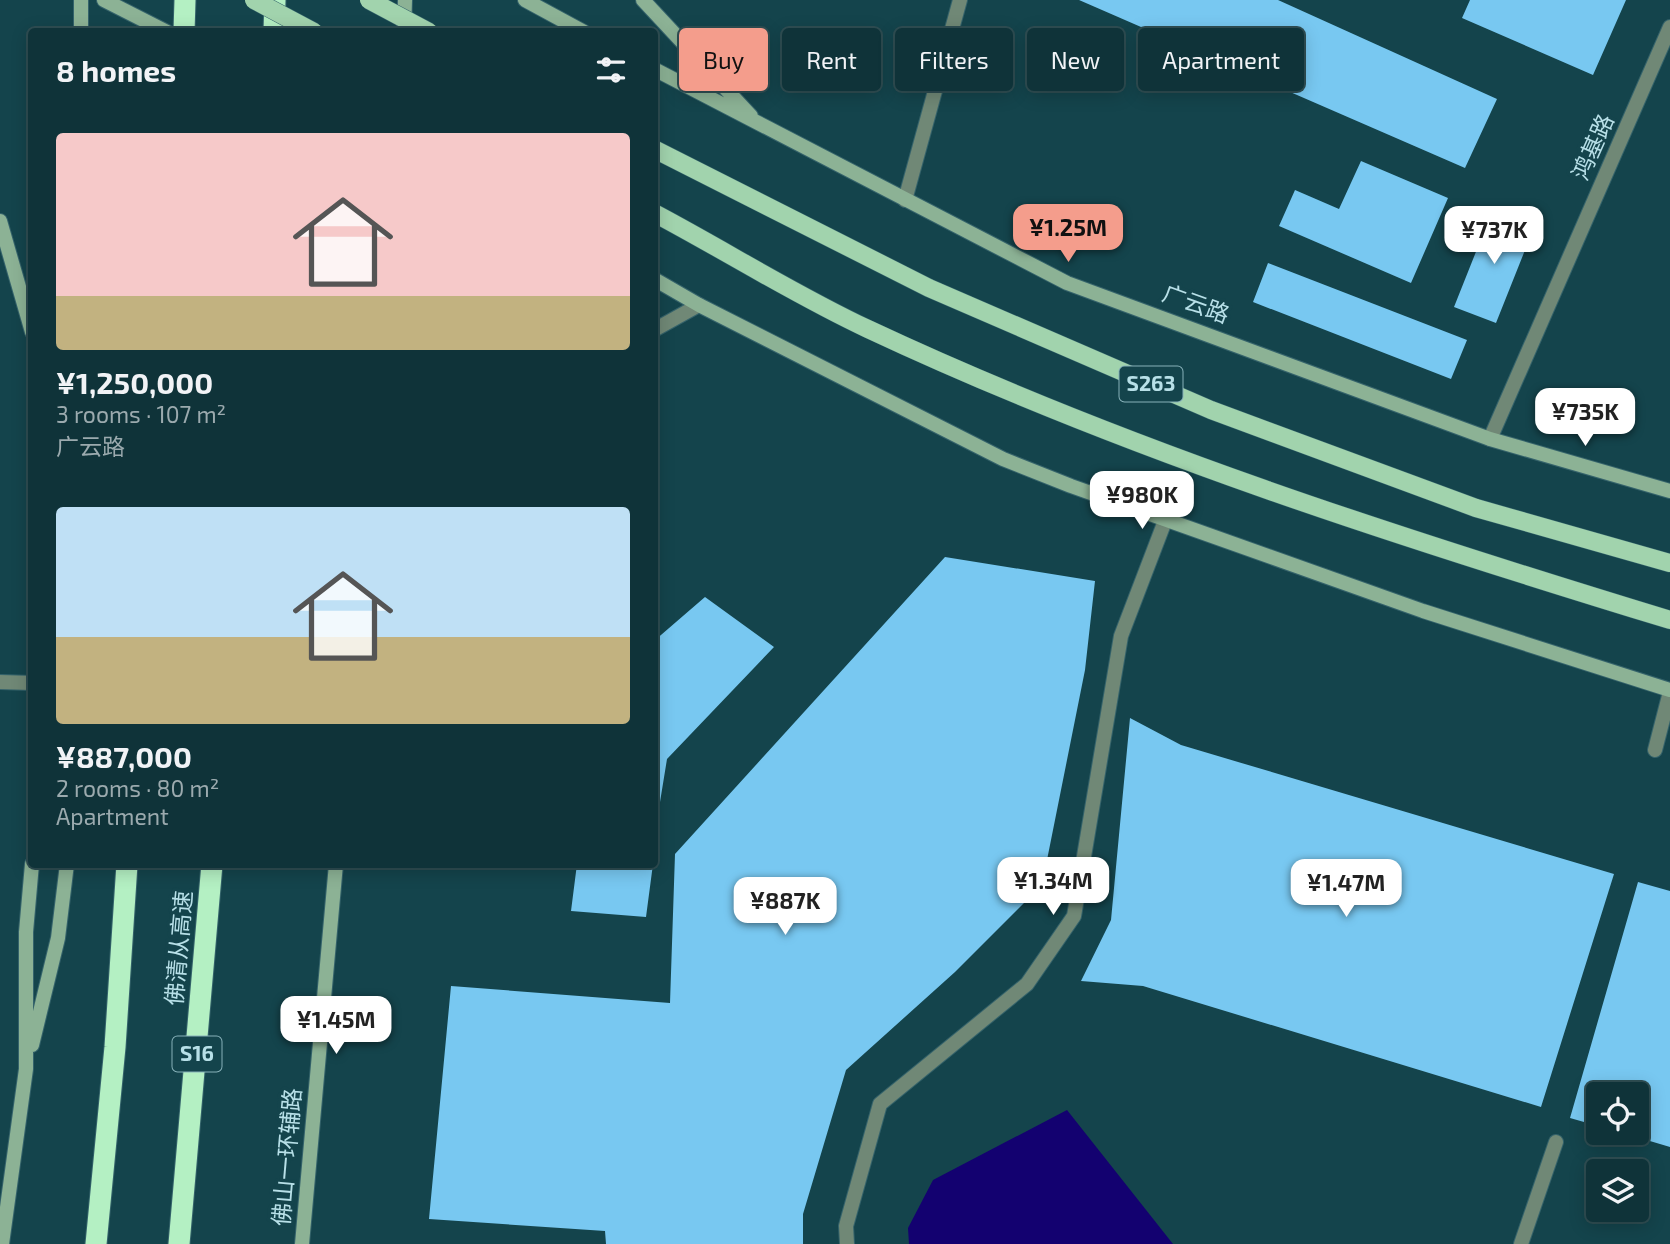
<!DOCTYPE html>
<html lang="en">
<head>
<meta charset="utf-8">
<style>
	:root { --surface:#0f3339; --page:#183b41; --text:#f1f3f6; --muted:#9baaae; --line:#2f4e53; --accent:#f49d8c }
	body { margin:0; font-family:"Exo 2","Noto Sans SC",sans-serif; background:var(--page); color:var(--text); height:100vh; display:flex; flex-direction:column; font-size:26px; white-space:nowrap }
	* { box-sizing:border-box; margin:0 }
	p { font-size:23px; color:var(--muted) }
	.icon { flex:none; width:38px; height:38px; fill:none; stroke:currentColor; stroke-width:2; stroke-linecap:round; stroke-linejoin:round }
	.map { position:relative; flex:1; overflow:hidden }
	.drawer { position:absolute; left:28px; top:28px; width:630px; height:840px; display:flex; flex-direction:column; background:var(--surface); border-radius:7px; box-shadow:0 4px 18px #0003,0 0 0 2px var(--line) }
	.drawer>* { flex:none }
	.hud { position:absolute; left:679px; top:28px; width:665px; height:63px; display:flex; gap:14px }
	.tools { position:absolute; left:1586px; top:1082px; display:grid; gap:14px }
	.tools a { display:grid; place-items:center; width:63px; height:63px; border-radius:7px; background:var(--surface); box-shadow:0 4px 18px #0003,0 0 0 2px var(--line); font-size:35px }
	.price { position:absolute; translate:-50% -60px; padding:0 16px; border-radius:14px; background:#fff; color:#222; font-size:23px; line-height:46px; filter:drop-shadow(0 2px 4px #0008) }
	.price::after { content:''; position:absolute; left:50%; top:42px; width:21px; height:16px; margin-left:-10px; background:inherit; clip-path:polygon(0 0,100% 0,50% 100%) }
	.price.selected { background:var(--accent); color:#111 }
	ul { padding:0; list-style:none }
	li { display:grid; align-content:center; gap:14px; height:371px; padding:0 28px }
	li span { display:grid; place-items:center; height:217px; border-radius:7px; color:#555 }
	li>.icon { margin-inline-start:auto }
	span .icon { width:126px; height:126px; fill:#fffc; stroke-width:1 }
	li b { font-size:30px }
	h2 { display:flex; justify-content:space-between; align-items:center; height:84px; padding:0 28px; font-size:30px }
	.pill { padding:0 24px; border-radius:7px; background:var(--surface); box-shadow:0 4px 18px #0003,0 0 0 2px var(--line); font-size:24px; line-height:63px }
	.pill.selected { background:var(--accent); color:#111 }
	.map>svg:first-child { display:block }
</style>
</head>
<body>
<div class="map">
<svg width="1670" height="1244" viewBox="0 0 1670 1244">
	<rect width="100%" height="100%" fill="#14444c"/>
	<path fill="#130170" d="M1067 1110 1173 1244H909L908 1228 933 1180Z"/>
	<path fill="#78c8f1" d="M1079 0H1278L1497 99 1465 168Z
		M1470 0H1626L1593 75 1462 18Z
		M1361 161 1448 198 1411 283 1279 226 1295 190 1339 209Z
		M1493 209 1535 225 1496 323 1454 307Z
		M1268 263 1467 340 1451 379 1253 302Z
		M945 557 1095 581 1085 670 1042 885 955 972 846 1070 803 1214V1244H606L605 1231 429 1219 451 986 670 1003 675 854Z
		M705 597 774 647 667 759 654 839V641Z
		M1130 718 1181 745 1614 874 1541 1107 1143 986 1081 981 1111 920Z
		M577 864H653L646 917 571 911Z
		M1638 882 1670 891V1147L1623 1133 1636 1132V1094H1598V1126L1570 1118Z"/>
	<g fill="none" stroke-linecap="round" stroke-linejoin="round">
		<g stroke="#35636b" stroke-width="16">
			<path id="lane" d="M905 200 960 0
				M654 330 699 305
				M0 682 32 683"/>
		</g>
		<g stroke="#35636b" stroke-width="16">
			<path id="street" d="M1490 439 1670 27
				M1655 750 1670 692
				M847 1244 846 1226 880 1104 1027 984 1074 916 1121 636 1165 521
				M1521 1244 1556 1142"/>
		</g>
		<g stroke="#35636b" stroke-width="16">
			<path id="secondary" d="M81 0V32
				M104 0 167 32
				M525 0 584 32
				M643 0 751 116
				M404 32 405 0
				M654 69 1067 283 1490 439 1670 491
				M0 221 32 332
				M654 279 699 305 1003 459 1071 486 1423 611 1670 690
				M32 1045 58 938 67 864
				M2 1244 26 1069V932L32 864
				M302 1244 336 864"/>
		</g>
		<g stroke="#35636b" stroke-width="19">
			<path id="primary" d="M654 149 929 288 1211 410 1476 508 1670 563
				M654 213C726 251 795 295 868 329 1126 450 1398 537 1670 620"/>
		</g>
		<g stroke="#35636b" stroke-width="23">
			<path id="highway" d="M184 32 185 0
				M274 32 275 0
				M96 1244 115 1047 127 864
				M179 1244 212 864"/>
		</g>
		<use href="#lane" stroke="#708876" stroke-width="14"/>
		<use href="#street" stroke="#708876" stroke-width="14"/>
		<use href="#secondary" stroke="#8cb295" stroke-width="14"/>
		<use href="#primary" stroke="#a1d3ad" stroke-width="18"/>
		<use href="#highway" stroke="#b4f0c3" stroke-width="21"/>
		<g stroke="#35636b" stroke-width="19" stroke-linecap="butt">
			<path id="primary-bridge" d="M254 0 314 32
				M369 0 429 32"/>
		</g>
		<use href="#primary-bridge" stroke="#a1d3ad" stroke-width="18"/>
	</g>
	<g text-anchor="middle" stroke-width="7" stroke-linejoin="round" paint-order="stroke">
		<g fill="#14444c" stroke="#87b1b9" stroke-width="2">
			<rect x="1119.5" y="366.5" width="63" height="35" rx="5"/>
			<rect x="172.5" y="1036.5" width="49" height="35" rx="5"/>
		</g>
		<g font-size="21" font-weight="bold" fill="#b8e0e8">
			<text x="1151" y="391">S263</text>
			<text x="197" y="1061">S16</text>
		</g>
		<g font-size="23" fill="#b8e0e8" stroke="#14444c">
			<text transform="translate(1593 147) rotate(-66)" y="8">鸿基路</text>
			<text transform="translate(1196 304) rotate(20)" y="8">广云路</text>
			<text transform="translate(179 948) rotate(-85)" y="8">佛清从高速</text>
			<text transform="translate(287 1157) rotate(-85)" y="8">佛山一环辅路</text>
		</g>
	</g>
</svg>
<div class="tools">
<a><svg class="icon" aria-label="locate" viewBox="0 0 24 24"><circle cx="12" cy="12" r="6"/><path d="M12 2v4M12 18v4M2 12h4M18 12h4"/></svg></a>
<a><svg class="icon" aria-label="layers" viewBox="0 0 24 24"><path d="M12 4l9 5-9 5-9-5zM3 14l9 5 9-5"/></svg></a>
</div>
<b class="price selected" style="left:1068px;top:264px">¥1.25M</b>
<b class="price" style="left:1494px;top:266px">¥737K</b>
<b class="price" style="left:1585px;top:448px">¥735K</b>
<b class="price" style="left:1142px;top:531px">¥980K</b>
<b class="price" style="left:1053px;top:917px">¥1.34M</b>
<b class="price" style="left:1346px;top:919px">¥1.47M</b>
<b class="price" style="left:785px;top:937px">¥887K</b>
<b class="price" style="left:336px;top:1056px">¥1.45M</b>
<div class="hud">
<a class="pill selected">Buy</a>
<a class="pill">Rent</a>
<a class="pill">Filters</a>
<a class="pill">New</a>
<a class="pill">Apartment</a>
</div>
<section class="drawer">
<h2>8 homes<svg class="icon" aria-label="filters" viewBox="0 0 24 24"><path d="M4 7h16M4 17h16"/><circle cx="9" cy="7" r="2"/><circle cx="15" cy="17" r="2"/></svg></h2>
<ul>
<li><span style="background:linear-gradient(#f6c9c9 75%,#c2b280 0)"><svg class="icon" aria-label="home" viewBox="0 0 24 24"><path d="M3 11l9-7 9 7M6 9v11h12V9"/></svg></span><div><b>¥1,250,000</b><p>3 rooms · 107 m²</p><p>广云路</p></div></li>
<li><span style="background:linear-gradient(#bfe0f5 60%,#c2b280 0)"><svg class="icon" aria-label="home" viewBox="0 0 24 24"><path d="M3 11l9-7 9 7M6 9v11h12V9"/></svg></span><div><b>¥887,000</b><p>2 rooms · 80 m²</p><p>Apartment</p></div></li>
</ul>
</section>
</div>
</body>
</html>
